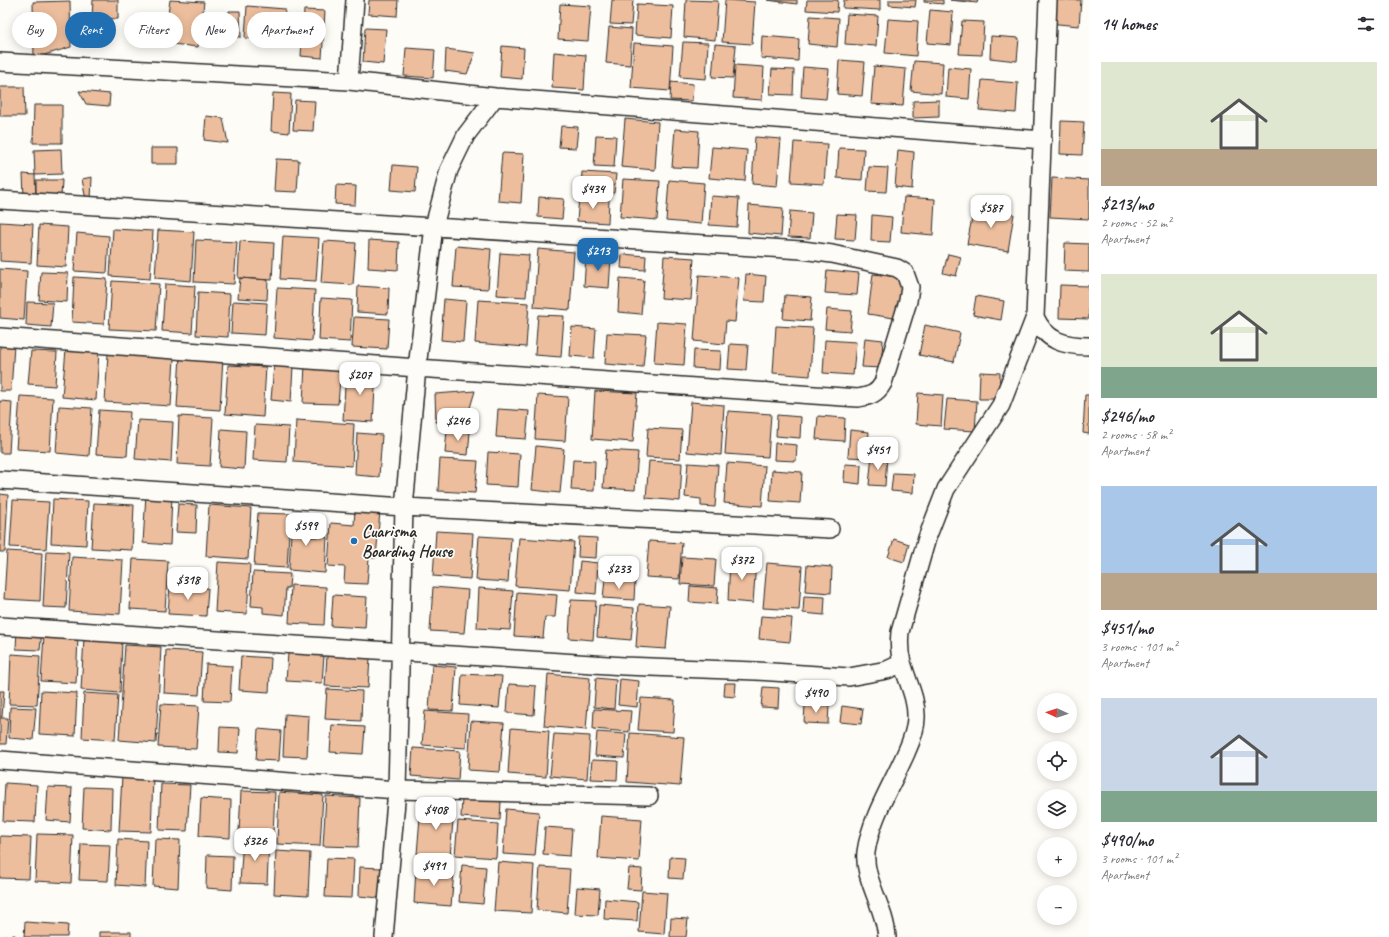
<!DOCTYPE html>
<html lang="en">
<head>
<meta charset="utf-8">
<style>
	:root { --surface:#fff; --page:#f2f2f3; --text:#2b2b33; --muted:#7c7c81; --accent:#1f6fb2 }
	body { margin:0; font-family:Caveat,sans-serif; background:var(--page); color:var(--text); height:100vh; display:flex; flex-direction:column; font-size:15px; white-space:nowrap }
	* { box-sizing:border-box; margin:0 }
	p { font-size:13px; color:var(--muted) }
	.icon { flex:none; width:22px; height:22px; fill:none; stroke:currentColor; stroke-width:2; stroke-linecap:round; stroke-linejoin:round }
	.map { position:relative; flex:1; overflow:hidden }
	.details { display:flex; flex-direction:column; background:var(--surface); width:300px }
	.details>* { flex:none }
	.top-card { position:absolute; left:12px; top:12px; width:380px; height:36px; display:flex; gap:8px }
	.needle { width:26px; rotate:273deg }
	.buttons { position:absolute; left:1037px; top:693px; display:grid; gap:8px }
	.buttons a { display:grid; place-items:center; width:40px; height:40px; border-radius:50%; background:var(--surface); box-shadow:0 2px 10px #0003; font-size:20px }
	.price { position:absolute; translate:-50% -34px; padding:0 9px; border-radius:8px; background:#fff; color:#222; font-size:13px; line-height:26px; filter:drop-shadow(0 1px 2px #0008) }
	.price::after { content:''; position:absolute; left:50%; top:24px; width:12px; height:9px; margin-left:-6px; background:inherit; clip-path:polygon(0 0,100% 0,50% 100%) }
	.price.active { background:var(--accent); color:#fff }
	ul { padding:0; list-style:none }
	li { display:grid; align-content:center; gap:8px; height:212px; padding:0 12px }
	li span { display:grid; place-items:center; height:124px; border-radius:0px; color:#555 }
	li>.icon { margin-inline-start:auto }
	span .icon { width:72px; height:72px; fill:#fffc; stroke-width:1 }
	li b { font-size:17px }
	h2 { display:flex; justify-content:space-between; align-items:center; height:48px; padding:0 12px; font-size:17px }
	.chip { padding:0 14px; border-radius:18px; background:var(--surface); box-shadow:0 2px 10px #0003; font-size:14px; line-height:36px }
	.chip.active { background:var(--accent); color:#fff }
	main { display:flex; flex:1; min-height:0 }
	.map>svg:first-child { display:block }
</style>
</head>
<body>
<main>
<div class="map">
<svg width="1089" height="937" viewBox="0 0 1089 937">
	<rect width="100%" height="100%" fill="#fdfcf7"/>
	<filter id="ink" filterUnits="userSpaceOnUse"><feTurbulence type="fractalNoise" baseFrequency=".025" numOctaves="2"/><feDisplacementMap in="SourceGraphic" scale="8" xChannelSelector="R" yChannelSelector="G"/><feConvolveMatrix kernelMatrix="1 2 1 2 8 2 1 2 1" color-interpolation-filters="sRGB"/></filter>
	<g filter="url(#ink)">
		<path fill="#edbe9d" stroke="#2b2b2b" d="M93 0H118V19L92 18Z
			M170 0 204 2 198 47 164 43Z
			M369 0H398L397 16 368 14Z
			M612 0H633L631 25 610 24Z
			M686 0 718 1 715 40 684 37Z
			M725 0 755 2 752 44 722 42Z
			M767 0H797V4Z
			M807 0H838L837 12 806 10Z
			M844 0H880V10L843 8Z
			M889 0H916L915 7 889 5Z
			M924 0H943V4L924 2Z
			M950 0H978L977 3Z
			M1050 0H1081L1079 26 1048 23Z
			M70 1 71 47 34 58 33 2Z
			M560 4 591 6 588 41 558 39Z
			M637 4 673 6 671 38 635 35Z
			M247 6 285 9 282 40 245 38Z
			M304 10 325 11 322 58 301 56Z
			M930 10 953 12 951 45 927 43Z
			M229 11H240L241 37H229Z
			M847 14 878 16 876 46 845 44Z
			M810 16 839 18 837 47 808 44Z
			M888 19 918 21 916 56 885 53Z
			M962 21 984 22 982 55 959 54Z
			M84 23 100 26 97 40 87 38Z
			M609 27 632 29 630 65 606 63Z
			M365 28 386 29 383 64 363 62Z
			M762 36 799 39 798 61 761 58Z
			M991 36 1019 38 1017 61 990 58Z
			M683 42 708 43 706 79 680 77Z
			M634 43 673 46 670 91 631 88Z
			M715 44 736 46 733 78 712 77Z
			M502 46 524 48 522 79 500 77Z
			M406 48 435 50 433 78 404 76Z
			M446 49 475 53 467 74 445 71Z
			M554 52 586 55 584 90 552 88Z
			M839 60 865 62 862 96 837 94Z
			M914 61 943 63 941 94 911 91Z
			M735 65 764 67 762 100 733 98Z
			M874 66 906 69 903 106 871 104Z
			M803 67 829 69 826 99 801 97Z
			M948 67 971 69 969 99 946 97Z
			M772 69 794 70 793 95 770 94Z
			M982 80 1018 83 1016 113 979 110Z
			M671 82 693 84 692 101 670 100Z
			M0 87H24L25 116H0Z
			M79 91 110 94 109 106 86 104Z
			M273 93 291 94 289 133 271 131Z
			M295 100 315 101 313 131 293 130Z
			M939 100V117L913 118V101Z
			M34 105H62V143H33Z
			M206 116 223 118 228 143 204 140Z
			M625 119 658 122 655 170 621 167Z
			M1061 121 1084 122 1082 155 1060 154Z
			M561 126 578 127 576 148 559 147Z
			M675 129 699 131 697 168 672 167Z
			M596 135 616 136 614 167 594 166Z
			M755 137 781 139 777 186 752 184Z
			M794 142 827 144 824 184 791 182Z
			M712 147 747 150 745 181 709 178Z
			M151 148H178V164H151Z
			M839 148 864 149 862 180 837 178Z
			M61 149 62 174 35 175 34 150Z
			M898 150 914 152 912 189 895 187Z
			M502 153 524 154 521 203 498 201Z
			M276 159 299 160 297 192 274 191Z
			M393 165 417 167 415 192 391 190Z
			M869 167 888 168 886 192 867 191Z
			M582 172 616 174 614 193 581 190Z
			M23 174 35 175 36 196 24 197Z
			M92 177 91 200 85 195 82 179Z
			M1052 178 1089 180V219L1050 217Z
			M623 179 660 181 657 220 620 217Z
			M36 180H62L61 197 36 196Z
			M669 180 704 183 701 224 666 221Z
			M336 185 356 186 355 205 335 204Z
			M711 196 739 198 737 227 709 225Z
			M539 197 564 199 562 219 538 217Z
			M579 197 609 199 608 223 577 221Z
			M904 197 935 199 933 235 901 232Z
			M749 205 783 208 781 236 748 233Z
			M974 207 1014 214 1008 251 967 244Z
			M790 211 812 213 810 238 788 237Z
			M837 214 857 215 855 240 835 239Z
			M872 215 892 217 890 242 871 241Z
			M0 222 33 224 31 263 0 261Z
			M39 225 68 227 66 267 37 265Z
			M113 229 153 231 150 279 110 276Z
			M158 230 194 232 191 281 155 278Z
			M77 233 109 236 107 273 74 271Z
			M283 236 319 238 316 281 280 279Z
			M196 240 237 242 234 284 194 282Z
			M369 240 399 242 398 270 368 268Z
			M240 241 274 243 272 280 238 278Z
			M324 241 356 243 353 285 321 283Z
			M1065 243 1089 244V272L1064 271Z
			M456 246 491 249 488 289 453 287Z
			M538 249 574 252 570 310 534 307Z
			M500 253 529 255 526 297 497 295Z
			M622 254 646 256 645 270 621 268Z
			M948 254 961 257 956 276 943 273Z
			M586 256 611 258 609 288 584 286Z
			M664 256 694 258 691 300 661 298Z
			M0 269 27 271 24 320 0 318Z
			M827 270 859 273 857 295 825 293Z
			M41 272 68 273 67 302 39 300Z
			M746 274 766 276 764 302 744 301Z
			M873 274 906 278 900 319 868 314Z
			M699 275 739 278 735 322 726 321 724 344 694 341Z
			M74 277 107 279 104 324 72 322Z
			M240 278 268 280 267 300 238 298Z
			M620 278 644 280 641 314 618 312Z
			M112 281 159 284 156 331 109 329Z
			M165 284 195 286 192 333 162 331Z
			M1060 285 1089 286V319L1059 318Z
			M358 286 389 288 388 314 357 312Z
			M277 288 315 290 312 341 274 338Z
			M198 292 230 294 228 337 196 335Z
			M785 295 812 297 810 321 783 319Z
			M976 296 1004 301 1001 320 973 315Z
			M321 298 352 300 350 342 319 340Z
			M444 299 466 301 463 342 441 340Z
			M478 300 529 303 526 347 475 343Z
			M233 301 267 303 265 335 231 333Z
			M27 302 53 303 51 327 26 325Z
			M827 309 852 311 850 331 825 329Z
			M538 315 564 316 561 357 535 355Z
			M354 317 389 319 387 349 352 347Z
			M657 322 687 324 684 365 654 363Z
			M925 325 960 333 954 362 919 355Z
			M776 326 813 328 810 376 773 373Z
			M572 327 596 329 594 358 570 356Z
			M607 333 646 335 643 367 605 364Z
			M865 338 883 340 881 368 862 367Z
			M825 340 856 342 853 375 823 373Z
			M0 344 14 345 11 391H0Z
			M730 344 748 345 746 370 728 369Z
			M66 349 99 351 96 400 62 397Z
			M694 350 721 351 720 370 693 368Z
			M31 351 57 352 55 386 28 384Z
			M108 354 174 358 171 406 105 402Z
			M180 355 223 357 220 410 177 407Z
			M228 365 266 367 263 417 225 414Z
			M274 365 293 366 291 402 271 400Z
			M305 365 341 367 338 404 303 403Z
			M346 370 376 372 373 422 343 420Z
			M980 372 1000 373 999 399H979Z
			M475 391 466 421 436 422 435 394Z
			M595 391 637 393 633 442 592 439Z
			M918 393 943 395 941 426 916 424Z
			M538 395 568 397 565 441 535 439Z
			M1085 395H1089V434L1083 433Z
			M20 396 53 398 50 451 16 449Z
			M947 399 977 401 975 431 944 429Z
			M0 401 12 402 9 453H0Z
			M691 402 724 405 721 455 687 452Z
			M59 406 92 408 89 456 56 453Z
			M498 409 529 411 526 439 496 437Z
			M99 410 130 412 127 456 96 454Z
			M728 411 771 414 768 457 725 454Z
			M777 415 801 417 800 438 776 436Z
			M179 416 213 418 210 466 177 464Z
			M818 416 845 418 844 441 816 439Z
			M138 420 173 422 171 462 135 459Z
			M296 420 354 424 352 466 294 462Z
			M255 425 289 427 287 462 253 460Z
			M648 428 682 430 680 459 646 457Z
			M221 429 246 431 244 469 219 467Z
			M447 430 470 432 468 455 445 453Z
			M850 430 869 432 867 458 848 457Z
			M357 433 382 435 379 477 355 475Z
			M775 443 797 445 796 461 774 460Z
			M536 446 564 449 560 493 532 490Z
			M606 450 638 452 635 490 603 488Z
			M488 452 520 454 518 487 486 485Z
			M872 455 887 456 885 486 869 485Z
			M440 459 478 461 475 493 438 491Z
			M573 460 595 461 594 491 571 490Z
			M649 461 682 463 680 501 646 498Z
			M688 463 718 465 715 507 701 506V499L685 497Z
			M727 463 765 466 762 506 724 503Z
			M845 464 861 465 860 484 844 482Z
			M772 470 802 472 800 503 770 501Z
			M893 473 914 474 913 493 891 491Z
			M0 494 8 495 5 552H0Z
			M146 494 172 495 170 545 143 543Z
			M53 499 88 501 86 545 51 543Z
			M13 500 49 502 46 549 10 547Z
			M94 503 134 505 132 550 91 548Z
			M178 504 197 505 196 533 176 532Z
			M209 505 251 508 248 559 206 556Z
			M355 509 380 511 376 558H369L367 584 344 583 345 567 328 566 331 523 354 525Z
			M258 513 290 514 287 568 254 566Z
			M292 515 312 516 311 537H327L325 573 289 570Z
			M436 531 473 533 470 579 433 576Z
			M479 536 511 538 508 582 476 580Z
			M579 537 597 538 596 558 578 557Z
			M519 538 574 542 570 590 515 586Z
			M894 539 909 544 904 562 888 557Z
			M649 541 682 543 679 579 646 577Z
			M7 551 42 553 40 601 4 599Z
			M46 551 69 552 66 608 43 607Z
			M72 557 123 560 120 614 69 611Z
			M682 557 716 559 714 586 680 584Z
			M133 559 168 561 165 611 130 609Z
			M607 560 619 561 618 576 606 575Z
			M730 560 756 562 753 603 728 601Z
			M580 561 598 563 596 594 577 592Z
			M218 562 250 564 247 614 215 612Z
			M767 563 802 566 799 610 763 608Z
			M807 565 832 567 831 593 805 591Z
			M253 572 290 574 289 588H286L284 615 263 613V607L251 606Z
			M605 579 635 581 634 600 603 598Z
			M291 585 326 587 324 625 289 623Z
			M170 586 208 588 206 616 168 614Z
			M690 586 718 588 717 604 689 602Z
			M433 587 468 590 464 633 430 631Z
			M479 588 513 591 510 630 477 628Z
			M517 592 557 595 555 617H545L543 638 514 636Z
			M333 595 367 597 365 628 331 626Z
			M804 596 825 597 824 615 803 613Z
			M571 600 596 601 593 640 569 638Z
			M639 604 670 606 666 649 636 647Z
			M599 605 634 608 631 640 597 637Z
			M761 616 792 618 790 642 759 639Z
			M17 629 42 631 40 650 16 649Z
			M44 635 78 637 76 683 41 681Z
			M84 638 122 640 120 693 81 690Z
			M125 645 161 647 156 743 119 740Z
			M166 650 202 652 199 695 164 693Z
			M288 653 324 655 322 683 286 681Z
			M11 654 40 656 37 705 9 704Z
			M241 656 271 658 269 692 239 690Z
			M327 656 370 658 368 688 325 686Z
			M206 664 232 666 230 702 204 701Z
			M432 665 456 667 453 711 429 710Z
			M462 674 502 676 499 708 460 705Z
			M548 674 590 678 586 730 544 726Z
			M596 678 616 680 614 709 594 707Z
			M620 679 639 681 637 707 618 705Z
			M725 683H736L735 697 724 696Z
			M509 684 536 686 534 715 507 713Z
			M763 687 779 688 778 708 761 707Z
			M327 689 362 691 361 721 325 719Z
			M0 691H4L2 717H0Z
			M41 691 77 693 75 736 39 734Z
			M84 693 118 695 115 740 82 738Z
			M641 698 675 700 673 732 638 730Z
			M161 704 199 706 196 749 158 747Z
			M805 704 829 705 828 724 804 723Z
			M842 706 863 709 861 724 840 722Z
			M10 707 36 708 33 740 9 738Z
			M594 709 631 711 629 732 593 729Z
			M425 711 468 714 466 748 422 745Z
			M285 714 309 716 307 757 283 756Z
			M0 718H8L6 744H0Z
			M471 721 504 723 500 772 468 770Z
			M332 725 365 727 363 754 330 752Z
			M220 727 240 728 238 753 219 752Z
			M511 728 549 731 546 777 508 774Z
			M258 729 281 731 279 761 256 760Z
			M597 732 626 734 624 758 595 756Z
			M630 733 684 737 680 786 627 782Z
			M554 734 590 736 587 779 550 776Z
			M413 748 460 751 458 780 411 776Z
			M592 760 618 761 617 780 590 779Z
			M122 776 153 777 151 832 119 831Z
			M5 783 37 785 35 822 3 821Z
			M161 784 190 785 187 831 159 830Z
			M48 787 72 788 70 822 46 820Z
			M84 787 112 788 111 830 82 828Z
			M241 791 275 792 273 834 239 832Z
			M279 792 323 795 320 846 277 844Z
			M326 796 360 798 358 847 323 846Z
			M201 798 231 800 230 838 199 836Z
			M462 798 501 801 500 820 461 817Z
			M421 805 454 808 450 857 417 854Z
			M506 809 539 812 535 856 503 854Z
			M601 816 642 819 639 861 598 858Z
			M458 821 498 824 496 858 455 855Z
			M545 827 572 829 570 856 543 854Z
			M37 834 73 835 71 883 35 881Z
			M0 836 31 837 29 879 0 878Z
			M118 839 147 841 145 887 116 885Z
			M155 839 180 840 178 888 153 886Z
			M243 839 269 841 267 884 240 883Z
			M81 844 110 845 108 881 79 880Z
			M276 851 310 853 308 896 274 894Z
			M207 855 233 856 232 890 206 888Z
			M670 857 685 858 683 879 669 878Z
			M327 858 354 859 352 898 325 897Z
			M498 862 534 865 531 913 494 911Z
			M462 865 486 867 483 904 459 902Z
			M360 867 381 868 380 898 359 896Z
			M540 867 570 869 567 913 537 910Z
			M629 868 642 869 641 890 627 889Z
			M416 869 454 872 451 906 414 903Z
			M577 887 600 889 598 915 575 914Z
			M642 891 667 893 664 934 639 932Z
			M605 899 638 902 637 921 604 919Z
			M671 918 688 919 686 937H670Z
			M25 922 68 925 67 937H24Z
			M99 932H131V937H99Z
			M15 935V937H0Z"/>
		<g fill="none" stroke-linecap="round" stroke-linejoin="round">
			<g stroke="#2b2b2b" stroke-width="20">
				<path id="minor" d="M0 62 349 81 495 97 1043 140
					M349 81 355 0
					M0 200 802 250 832 254 897 268 905 273 910 287 908 301 883 383C877 394 870 396 858 398L417 368 0 337
					M1035 317C1046 341 1064 346 1089 346
					M0 480 404 507 830 529
					M0 626 624 666 756 671 849 677 887 670 902 663
					M0 760 397 790 649 796
					M384 937 397 790 404 507 417 368 434 226 449 170 466 135 495 97
					M887 937C885 907 863 879 866 852 871 817 892 785 906 753 911 742 916 730 916 718 917 699 907 681 902 662 899 652 899 642 900 632L927 538 946 489 1001 405 1035 317 1048 0"/>
			</g>
			<use href="#minor" stroke="#fdfcf7" stroke-width="17"/>
		</g>
	</g>
	<circle fill="#1f6fb2" stroke="#fdfcf7" stroke-width="1.5" cx="354" cy="541" r="4"/>
	<g text-anchor="middle" stroke-width="3.5" stroke-linejoin="round" paint-order="stroke">
		<g font-size="17" font-weight="bold" fill="#2b2b2b" stroke="#fdfcf7" text-anchor="start">
			<text x="362" y="537">Cuarisma<tspan x="362" dy="20">Boarding House</tspan></text>
		</g>
	</g>
</svg>
<div class="buttons">
<a><svg class="needle" viewBox="-14 -14 28 28"><path d="M0-13l5 13h-10z" fill="#e53935"/><path d="M0 13l5-13h-10z" fill="#7c7c81"/></svg></a>
<a><svg class="icon" aria-label="locate" viewBox="0 0 24 24"><circle cx="12" cy="12" r="6"/><path d="M12 2v4M12 18v4M2 12h4M18 12h4"/></svg></a>
<a><svg class="icon" aria-label="layers" viewBox="0 0 24 24"><path d="M12 4l9 5-9 5-9-5zM3 14l9 5 9-5"/></svg></a>
<a>+</a>
<a>−</a>
</div>
<b class="price" style="left:593px;top:210px">$434</b>
<b class="price" style="left:991px;top:229px">$587</b>
<b class="price active" style="left:598px;top:272px">$213</b>
<b class="price" style="left:360px;top:396px">$207</b>
<b class="price" style="left:458px;top:442px">$246</b>
<b class="price" style="left:878px;top:471px">$451</b>
<b class="price" style="left:306px;top:547px">$599</b>
<b class="price" style="left:742px;top:581px">$372</b>
<b class="price" style="left:619px;top:590px">$233</b>
<b class="price" style="left:188px;top:601px">$318</b>
<b class="price" style="left:816px;top:714px">$490</b>
<b class="price" style="left:436px;top:831px">$408</b>
<b class="price" style="left:255px;top:862px">$326</b>
<b class="price" style="left:434px;top:887px">$491</b>
<div class="top-card">
<a class="chip">Buy</a>
<a class="chip active">Rent</a>
<a class="chip">Filters</a>
<a class="chip">New</a>
<a class="chip">Apartment</a>
</div>
</div>
<section class="details">
<h2>14 homes<svg class="icon" aria-label="filters" viewBox="0 0 24 24"><path d="M4 7h16M4 17h16"/><circle cx="9" cy="7" r="2"/><circle cx="15" cy="17" r="2"/></svg></h2>
<ul>
<li><span style="background:linear-gradient(#dfe7d0 70%,#b9a48a 0)"><svg class="icon" aria-label="home" viewBox="0 0 24 24"><path d="M3 11l9-7 9 7M6 9v11h12V9"/></svg></span><div><b>$213/mo</b><p>2 rooms · 52 m²</p><p>Apartment</p></div></li>
<li><span style="background:linear-gradient(#dfe7d0 75%,#7fa58c 0)"><svg class="icon" aria-label="home" viewBox="0 0 24 24"><path d="M3 11l9-7 9 7M6 9v11h12V9"/></svg></span><div><b>$246/mo</b><p>2 rooms · 58 m²</p><p>Apartment</p></div></li>
<li><span style="background:linear-gradient(#a9c7e8 70%,#b9a48a 0)"><svg class="icon" aria-label="home" viewBox="0 0 24 24"><path d="M3 11l9-7 9 7M6 9v11h12V9"/></svg></span><div><b>$451/mo</b><p>3 rooms · 101 m²</p><p>Apartment</p></div></li>
<li><span style="background:linear-gradient(#c9d6e8 75%,#7fa58c 0)"><svg class="icon" aria-label="home" viewBox="0 0 24 24"><path d="M3 11l9-7 9 7M6 9v11h12V9"/></svg></span><div><b>$490/mo</b><p>3 rooms · 101 m²</p><p>Apartment</p></div></li>
</ul>
</section>
</main>
</body>
</html>
